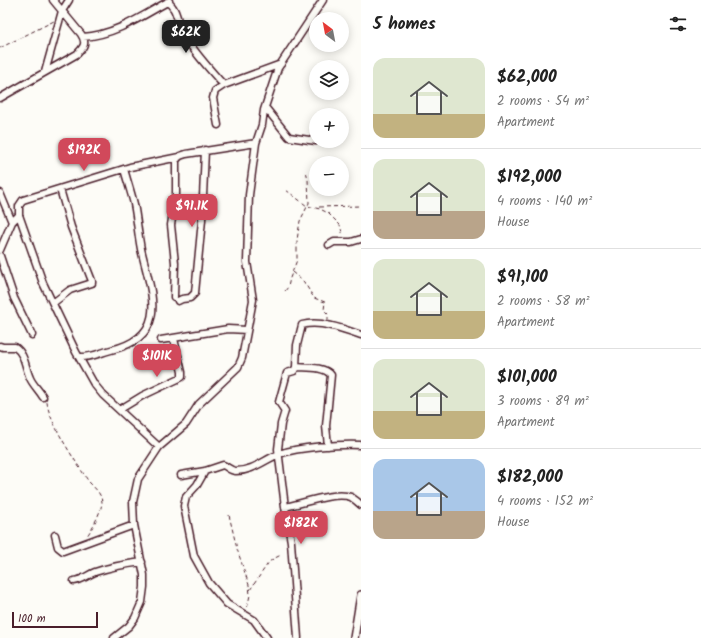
<!DOCTYPE html>
<html lang="en">
<head>
<meta charset="utf-8">
<style>
	:root { --surface:#fff; --page:#f6f6f6; --text:#222; --muted:#767676; --line:#e0e0e0; --accent:#d1495b }
	body { margin:0; font-family:Kalam,sans-serif; background:var(--page); color:var(--text); height:100vh; display:flex; flex-direction:column; font-size:15px; white-space:nowrap }
	* { box-sizing:border-box; margin:0 }
	p { font-size:13px; color:var(--muted) }
	.icon { flex:none; width:22px; height:22px; fill:none; stroke:currentColor; stroke-width:2; stroke-linecap:round; stroke-linejoin:round }
	.map { position:relative; flex:1; overflow:hidden }
	.sheet { display:flex; flex-direction:column; background:var(--surface); width:340px }
	.sheet>* { flex:none }
	.needle { width:26px; rotate:328deg }
	.buttons { position:absolute; left:309px; top:12px; display:grid; gap:8px }
	.buttons a { display:grid; place-items:center; width:40px; height:40px; border-radius:50%; background:var(--surface); box-shadow:0 2px 10px #0003; font-size:20px }
	.scale { position:absolute; left:12px; bottom:10px; width:86px; box-sizing:border-box; padding-left:4px; border:2px solid #4a1f2b; border-top:0; font-size:11px; line-height:14px; white-space:nowrap; color:#4a1f2b; -webkit-text-stroke:3px #fdfcf7; paint-order:stroke }
	.price { position:absolute; translate:-50% -34px; padding:0 9px; border-radius:8px; background:var(--accent); color:#fff; font-size:13px; line-height:26px; filter:drop-shadow(0 1px 2px #0008) }
	.price::after { content:''; position:absolute; left:50%; top:24px; width:12px; height:9px; margin-left:-6px; background:inherit; clip-path:polygon(0 0,100% 0,50% 100%) }
	.price.current { background:#222; color:#fff }
	ul { padding:0; list-style:none }
	li { display:flex; align-items:center; gap:12px; height:100px; padding:0 12px }
	li+li { border-top:1px solid var(--line) }
	li span { display:grid; place-items:center; flex:none; width:112px; height:80px; border-radius:12px; color:#555 }
	li>.icon { margin-inline-start:auto }
	span .icon { width:48px; height:48px; fill:#fffc; stroke-width:1 }
	li b { font-size:17px }
	h2 { display:flex; justify-content:space-between; align-items:center; height:48px; padding:0 12px; font-size:17px }
	main { display:flex; flex:1; min-height:0 }
	.map>svg:first-child { display:block }
</style>
</head>
<body>
<main>
<div class="map">
<svg width="361" height="638" viewBox="0 0 361 638">
	<rect width="100%" height="100%" fill="#fdfcf7"/>
	<filter id="ink" filterUnits="userSpaceOnUse"><feTurbulence type="fractalNoise" baseFrequency=".025" numOctaves="2"/><feDisplacementMap in="SourceGraphic" scale="8" xChannelSelector="R" yChannelSelector="G"/><feConvolveMatrix kernelMatrix="1 2 1 2 8 2 1 2 1" color-interpolation-filters="sRGB"/></filter>
	<g filter="url(#ink)">
		<g fill="none" stroke-linecap="round" stroke-linejoin="round">
			<g stroke="#4a1f2b" stroke-width="9">
				<path id="minor" d="M167 2C177 7 177 22 182 32 192 50 207 66 220 81L224 85
					M83 37C115 35 142 16 169 1
					M45 72 62 11 69 0
					M0 98 77 54C84 47 87 43 81 34L53 0
					M265 107 289 137 316 141
					M218 125 213 98 215 91 224 85 281 64
					M0 193 12 222 0 250
					M19 215 43 283 76 352 94 384 103 395 159 447
					M12 222 19 215V206L23 200 130 167 179 157
					M329 245 334 242H351L361 239
					M0 256 14 298 32 335
					M174 297 175 263 171 225 176 194V160L180 156 186 154 256 143
					M178 301 182 299 190 298 195 293 202 220 205 150
					M53 303 70 290 92 283V281L71 227 60 189
					M161 340 228 329 247 330
					M0 346 3 347H15C25 354 25 367 30 378 33 385 39 390 43 397
					M79 357C91 358 99 353 111 350 171 336 151 292 141 249 138 234 137 219 134 204 131 192 127 180 124 169
					M296 367C306 368 324 366 331 375L326 426 328 446
					M119 410 142 396 182 377V372L174 339
					M205 471 197 485 186 497 184 506 194 556 209 583 227 604 254 620 267 638
					M181 475 205 471 223 465C228 467 230 471 236 471 253 471 264 460 279 454 299 447 338 444 361 445
					M285 507C302 504 335 491 351 497 354 499 358 502 361 505
					M55 535 58 547 63 551 134 525
					M74 581C83 580 87 575 95 572 110 567 126 564 142 562
					M114 638 129 626 135 618 142 602 144 587V575L134 525 133 502 138 479 159 447 186 424 199 404 238 367 242 358 253 300 247 262 249 195 256 143 262 125 264 110 278 68 323 0
					M298 638 291 542 285 507 278 449 281 424 285 411 279 402 287 373 294 371 296 367 297 345 302 325C320 320 344 329 361 335"/>
			</g>
			<g stroke="#4a1f2b" stroke-width="10">
				<path id="tertiary" d="M354 638 361 595"/>
			</g>
			<path stroke="#4a1f2b" stroke-width="1" stroke-dasharray="4 3" stroke-linecap="butt" d="M0 48 54 21
				M286 190 307 206 320 209 328 213 340 225 343 236
				M319 207 361 206
				M292 272 304 282 314 298 325 302 324 310 328 314V319
				M285 291 288 287 290 278 297 260V240L300 221 309 203 308 179 306 171
				M47 402C48 421 76 462 87 479 92 487 101 491 102 502 102 510 92 529 87 536
				M229 515 237 549 249 585 250 595 247 609
				M250 590 269 562 273 559 281 555"/>
			<use href="#minor" stroke="#fdfcf7" stroke-width="6"/>
			<use href="#tertiary" stroke="#fdfcf7" stroke-width="7"/>
		</g>
	</g>
</svg>
<div class="buttons">
<a><svg class="needle" viewBox="-14 -14 28 28"><path d="M0-13l5 13h-10z" fill="#e53935"/><path d="M0 13l5-13h-10z" fill="#767676"/></svg></a>
<a><svg class="icon" aria-label="layers" viewBox="0 0 24 24"><path d="M12 4l9 5-9 5-9-5zM3 14l9 5 9-5"/></svg></a>
<a>+</a>
<a>−</a>
</div>
<div class="scale">100 m</div>
<b class="price current" style="left:186px;top:54px">$62K</b>
<b class="price" style="left:84px;top:172px">$192K</b>
<b class="price" style="left:192px;top:228px">$91.1K</b>
<b class="price" style="left:157px;top:378px">$101K</b>
<b class="price" style="left:301px;top:545px">$182K</b>
</div>
<section class="sheet">
<h2>5 homes<svg class="icon" aria-label="filters" viewBox="0 0 24 24"><path d="M4 7h16M4 17h16"/><circle cx="9" cy="7" r="2"/><circle cx="15" cy="17" r="2"/></svg></h2>
<ul>
<li><span style="background:linear-gradient(#dfe7d0 70%,#c2b280 0)"><svg class="icon" aria-label="home" viewBox="0 0 24 24"><path d="M3 11l9-7 9 7M6 9v11h12V9"/></svg></span><div><b>$62,000</b><p>2 rooms · 54 m²</p><p>Apartment</p></div></li>
<li><span style="background:linear-gradient(#dfe7d0 65%,#b9a48a 0)"><svg class="icon" aria-label="home" viewBox="0 0 24 24"><path d="M3 11l9-7 9 7M6 9v11h12V9"/></svg></span><div><b>$192,000</b><p>4 rooms · 140 m²</p><p>House</p></div></li>
<li><span style="background:linear-gradient(#dfe7d0 65%,#c2b280 0)"><svg class="icon" aria-label="home" viewBox="0 0 24 24"><path d="M3 11l9-7 9 7M6 9v11h12V9"/></svg></span><div><b>$91,100</b><p>2 rooms · 58 m²</p><p>Apartment</p></div></li>
<li><span style="background:linear-gradient(#dfe7d0 65%,#c2b280 0)"><svg class="icon" aria-label="home" viewBox="0 0 24 24"><path d="M3 11l9-7 9 7M6 9v11h12V9"/></svg></span><div><b>$101,000</b><p>3 rooms · 89 m²</p><p>Apartment</p></div></li>
<li><span style="background:linear-gradient(#a9c7e8 65%,#b9a48a 0)"><svg class="icon" aria-label="home" viewBox="0 0 24 24"><path d="M3 11l9-7 9 7M6 9v11h12V9"/></svg></span><div><b>$182,000</b><p>4 rooms · 152 m²</p><p>House</p></div></li>
</ul>
</section>
</main>
</body>
</html>
